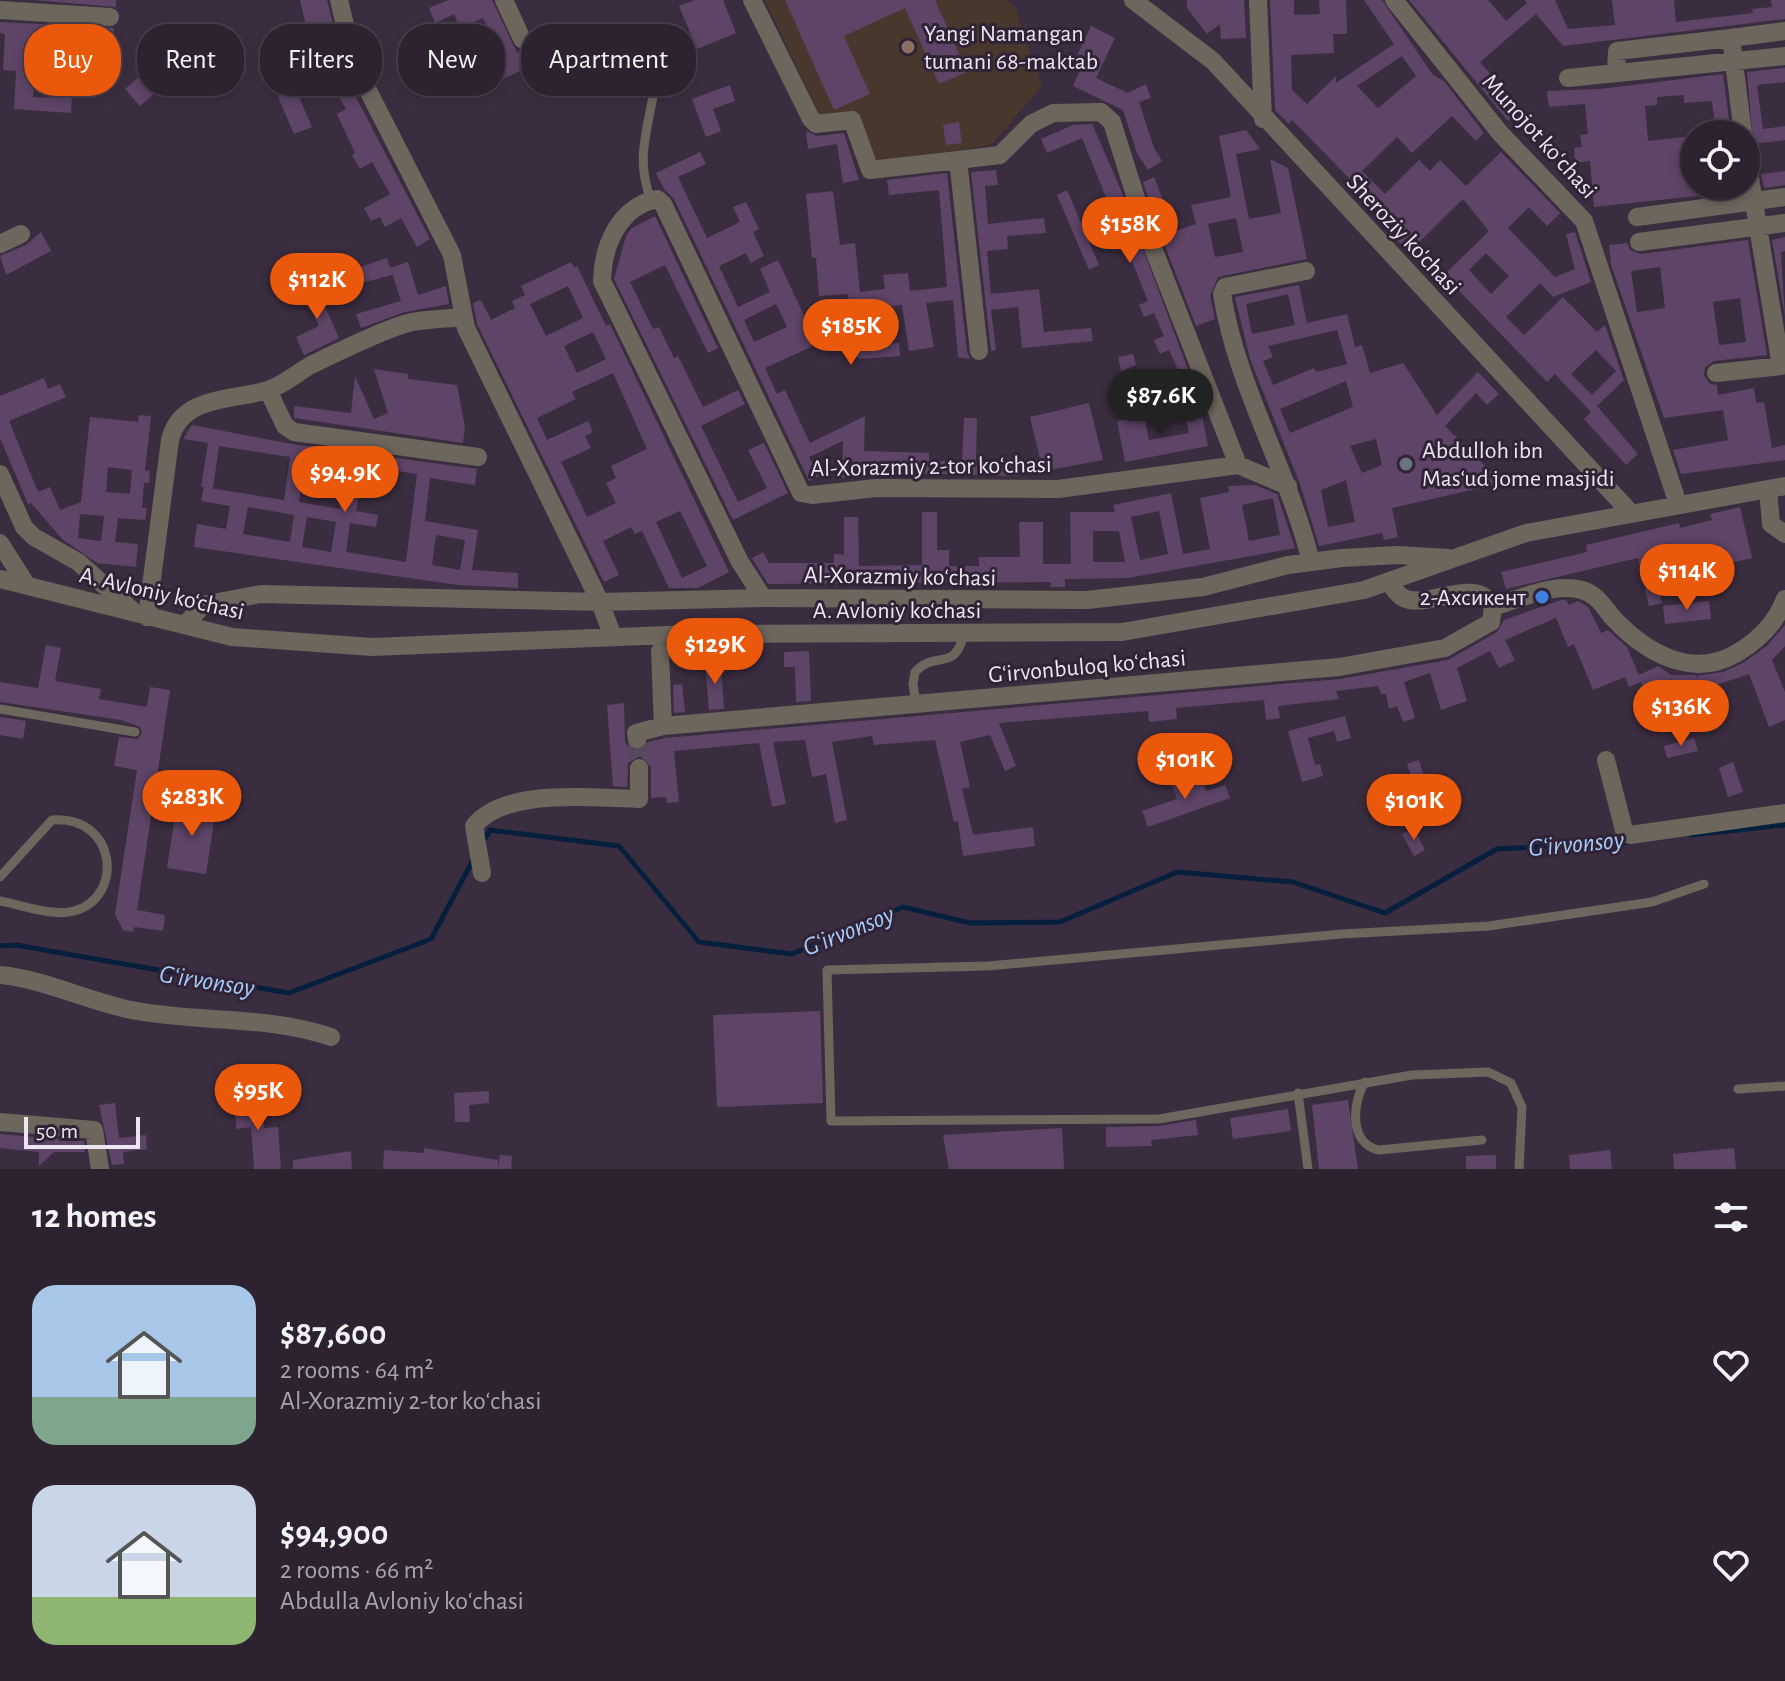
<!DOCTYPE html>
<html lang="en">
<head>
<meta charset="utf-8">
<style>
	:root { --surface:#2c2230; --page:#342a38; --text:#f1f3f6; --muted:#a6a4ab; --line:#483f4c; --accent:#ea580c }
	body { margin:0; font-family:"Alegreya Sans",sans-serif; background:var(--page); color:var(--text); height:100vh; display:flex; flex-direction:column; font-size:30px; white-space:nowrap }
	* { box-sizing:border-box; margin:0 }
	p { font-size:26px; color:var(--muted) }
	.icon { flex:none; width:44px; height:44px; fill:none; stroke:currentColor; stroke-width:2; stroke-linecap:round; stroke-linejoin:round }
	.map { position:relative; height:1169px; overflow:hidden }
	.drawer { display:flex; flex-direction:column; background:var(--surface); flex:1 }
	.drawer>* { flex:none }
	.hud { position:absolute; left:24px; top:24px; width:800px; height:72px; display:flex; gap:16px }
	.controls { position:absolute; left:1680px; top:120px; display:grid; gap:16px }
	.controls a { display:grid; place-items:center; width:80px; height:80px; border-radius:50%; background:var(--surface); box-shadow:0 4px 12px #0003,0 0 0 2px var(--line); font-size:40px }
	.scale { position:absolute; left:24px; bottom:20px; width:116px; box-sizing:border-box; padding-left:8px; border:4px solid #ede5f1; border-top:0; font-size:22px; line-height:28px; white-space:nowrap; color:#ede5f1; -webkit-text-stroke:6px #312336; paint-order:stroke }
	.price { position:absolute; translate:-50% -68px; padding:0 18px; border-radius:28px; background:var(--accent); color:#fff; font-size:26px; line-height:52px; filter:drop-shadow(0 2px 4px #0008) }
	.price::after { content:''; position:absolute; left:50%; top:48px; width:24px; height:18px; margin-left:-12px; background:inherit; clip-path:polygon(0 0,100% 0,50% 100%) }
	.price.current { background:#222; color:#fff }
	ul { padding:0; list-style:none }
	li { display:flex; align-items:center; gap:24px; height:200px; padding:0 32px }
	li span { display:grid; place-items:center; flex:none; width:224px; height:160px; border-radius:24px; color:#555 }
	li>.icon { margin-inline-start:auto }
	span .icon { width:96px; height:96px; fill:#fffc; stroke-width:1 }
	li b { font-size:34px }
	h2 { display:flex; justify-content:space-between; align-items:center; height:96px; padding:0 32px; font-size:34px }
	.chip { padding:0 28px; border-radius:32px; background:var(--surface); box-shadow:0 4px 12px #0003,0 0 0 2px var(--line); font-size:28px; line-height:72px }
	.chip.current { background:var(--accent); color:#fff }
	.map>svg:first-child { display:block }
</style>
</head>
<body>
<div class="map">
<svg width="1785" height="1169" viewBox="0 0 1785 1169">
	<rect width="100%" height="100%" fill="#3b2d40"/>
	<path fill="#48372c" d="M765 0H1007L1015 7 1042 86 991 145 872 164 858 114 821 119Z"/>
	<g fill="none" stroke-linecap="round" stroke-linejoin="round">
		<path stroke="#051f3c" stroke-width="5" d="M1691 835 1785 825
			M482 844 490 830 619 846 699 942 792 954 903 907 970 923 1060 922 1177 872 1293 882 1385 913 1497 849 1629 842
			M0 946 16 945 289 993 431 939 473 860"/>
	</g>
	<path fill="#5e4467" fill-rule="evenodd" d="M32 0H116V7Z
		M300 0H327L347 80 430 239 417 247 401 218 385 227 380 217 371 221 364 208 390 194 372 162 360 169 352 155 355 153 337 114 346 109 331 84 324 85 322 73 329 71 321 31 308 34Z
		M448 0H492L517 53 556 36 568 65 556 71 550 58 489 85 483 71 502 62 483 18 460 28 454 14 435 23 429 8Z
		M695 0H723L736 33 697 49 679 6Z
		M785 0H935L967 72 939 84 905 8 844 36 870 94 834 110Z
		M1187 0H1244L1246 38 1221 39 1220 24 1207 34 1187 8Z
		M1270 0H1294V15L1320 14 1319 0H1346L1347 34H1333L1334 53 1291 55 1292 90 1307 104 1336 76V83L1394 44 1364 0H1382L1433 75 1444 81 1484 133 1476 141 1452 116 1412 153 1397 137 1362 171 1385 194 1419 160 1430 171 1440 160 1466 186 1501 152 1560 213 1547 226 1529 207 1508 228 1555 277 1575 269 1566 234 1575 232 1591 282 1553 297 1540 283 1506 317 1524 335 1563 297 1597 332 1605 325 1624 380 1597 406 1638 454 1626 465 1584 419 1591 412 1555 374 1547 382 1444 275 1489 231 1463 199 1415 246 1407 238 1401 244 1389 233 1396 226 1292 120 1289 124 1275 110ZM1402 56 1416 76 1378 108 1357 86ZM1486 253 1509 276 1491 294 1469 270ZM1596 350 1616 371 1592 395 1571 374Z
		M1409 0H1488L1506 21 1527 3 1525 0H1555L1568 29 1615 25 1612 0H1674L1676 22 1753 13 1752 9 1772 7 1771 0H1785V19L1563 46 1536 14 1480 62 1520 110 1508 121Z
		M0 22 114 28 113 48 75 46 71 113 14 109 16 71 3 70 5 34 0 33ZM35 64 60 66 58 98 33 97Z
		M1091 26 1115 38 1096 78 1128 93 1146 84 1151 98 1139 102 1154 148 1162 161 1148 170 1137 153 1123 110 1073 86 1082 66 1074 62Z
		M653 35 664 63 630 76 619 48Z
		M152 65 167 83 140 106 125 89Z
		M1785 68V82L1757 85 1763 129 1785 126V140L1753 144 1747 72Z
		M1723 74 1731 134H1716L1712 101 1684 103V95L1657 97V105L1645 106 1648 141 1694 136V186H1723L1724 193 1594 207 1590 161 1575 163 1574 148 1582 147 1580 135 1588 134 1585 104 1549 107 1547 91 1600 89Z
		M730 85 735 101 713 109 721 131 706 137 692 99Z
		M296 90 312 127 294 134 278 97Z
		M959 122 962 143 946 145 943 125Z
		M1092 124 1121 190 1193 383 1128 410 1124 385 1180 374 1169 350 1160 354 1154 340 1164 336 1154 313 1144 317 1139 305 1148 301 1082 138 1047 153 1041 139 1073 125Z
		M1246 130 1260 149 1236 154 1249 219 1281 213 1270 159 1288 168 1307 259 1218 277 1210 296 1215 319 1196 326 1161 236 1196 224 1191 205 1231 197 1219 136ZM1236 218 1243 252 1215 257 1208 224Z
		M806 131 817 136 844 133 859 180 843 183 837 144 808 149Z
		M700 152 706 164 678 177 707 238 740 222 733 207 746 202 759 229 753 232 764 256 751 263 746 253 719 266 738 307 770 292 760 269 778 260 812 333 808 335 813 346 765 368 777 394 785 390 810 443 865 416 864 451 929 453V461H962L964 418H977L976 461 1040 459 1030 417 1089 403 1103 460 1017 476 863 472V477L842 478 843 441 809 457 819 476 809 481 674 199 664 189 656 173ZM776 304 787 327 754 342 744 320Z
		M996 170 998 185 985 186 988 224 1044 218 1046 233 1007 236 1008 249 987 251 991 294 1039 289 1044 332 1091 328 1093 341 1022 348 1018 307 991 310 996 350 991 351 971 172Z
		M1785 171V185L1764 188 1761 174Z
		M947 173 967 352 970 359 958 357 953 300 926 303 934 347 909 351 902 305 849 310 848 294 819 296 816 258H812L806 194 833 191 840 245 855 243 860 292 885 289 883 275 908 273 910 291 947 287 939 190 889 195 887 180Z
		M1154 177 1165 205 1152 210 1143 182Z
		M1067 190 1099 265 1089 270 1057 195Z
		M655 216 718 348 708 353 665 265 630 282 653 329 659 327 674 358 678 356 703 407 738 390 745 404 701 426 738 502 767 488 748 450 764 443 788 493 733 520 614 279 626 236 632 228Z
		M41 232 51 251 6 275 0 256 26 245Z
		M1785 237V251L1781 252 1785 317 1772 240Z
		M1748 240 1767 355 1714 361 1705 367 1704 375 1710 384 1717 385 1718 395 1754 388 1756 403 1764 402 1772 448 1785 445V460L1681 474 1673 450 1728 440 1723 410 1664 418 1611 265 1609 245 1627 243 1630 250 1641 254ZM1660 267 1665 308 1637 312 1631 271ZM1740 298 1746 342 1719 345 1713 302Z
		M387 258 390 268 408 262 418 295 446 286 449 304 405 312 361 328 356 314 401 301 391 270 392 275 343 288 339 274Z
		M571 262 574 268 577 266 606 326 610 324 729 572 698 588H669L642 531 635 534 631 527 603 541 619 575 604 582 477 324 473 303 481 300 491 320 515 308 512 301 525 295 521 286ZM568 286 583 318 546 336 530 304ZM593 332 606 359 577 373 564 346ZM613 373 647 449 611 466 616 478 606 483 616 503 587 517 561 462 591 448 585 436 593 432 588 421 547 440 537 418 576 399 572 392ZM680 511 707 566 682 578 656 522Z
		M312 277 339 338 304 355 296 337 319 326 300 282Z
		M1299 285 1307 323 1347 314 1355 347 1362 345 1370 373 1403 363 1437 415 1478 372 1499 394 1487 405 1476 393 1445 426 1502 483 1392 508 1398 537 1384 540 1382 533 1319 546 1300 484 1250 359 1235 297ZM1288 294 1295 325 1252 334 1246 304ZM1337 330 1347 364 1316 372 1314 368 1273 385 1263 361 1273 357 1268 346ZM1346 381 1353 407 1290 433 1280 409ZM1376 439 1382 465 1362 473 1350 446ZM1346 480 1355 522 1328 527 1321 490Z
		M899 343 900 356 859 359 848 346Z
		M1133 354 1136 365 1121 371 1118 357Z
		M374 369 408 374V379L457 385 465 427 463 443 294 418V406L351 413 355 376 374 419 388 413Z
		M44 378 48 389 60 384 66 397 9 421 38 492 50 487 60 510 81 502 90 417 138 422 139 415 151 416 145 470 150 471 149 483H144L142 508H147L145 520 118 518 115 542 138 544 136 567 97 563 62 539 31 503 28 504 0 438V396ZM108 467 132 470 130 494 106 492ZM80 514 104 516 101 541 78 538Z
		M1200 405 1208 446 1125 462 1117 421 1144 416 1149 440 1189 433 1184 408Z
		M192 425 292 444 477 469 475 485 430 478 425 521 478 530 472 570 518 573V588L458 585 194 547 197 524 226 529 230 506 201 501 204 487 284 500 290 457 219 446 213 488 201 487 208 443 183 439ZM305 460 336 464 333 484 344 485 340 509 299 502ZM364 466 417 474 406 562 346 552 350 523 376 527 378 515 356 511ZM248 507 294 515 290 542 243 534ZM307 517 336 522 331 552 302 547ZM436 535 465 540 460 570 432 565Z
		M1255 485 1277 494 1295 548 1128 578 1065 579V587H1051V582L768 584 752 558 763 552 769 563H834V554L844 555V517H858L859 566 922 565V512H937V550H949V566H979V557H1020L1019 522H1043V564H1071L1070 512H1115L1113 505 1171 493 1183 554 1210 549 1200 498 1229 492 1228 486ZM1273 498 1280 535 1249 541 1242 505ZM1159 511 1168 554 1140 560 1131 517ZM1093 531H1119L1125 562H1093Z
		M1740 507 1752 558 1716 566 1718 578 1700 582 1692 547 1650 555 1662 603 1649 606 1638 558 1506 589 1501 572 1587 552 1586 545 1679 523 1680 528 1712 520 1710 514Z
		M1561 600H1566L1569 605 1578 601 1588 607 1601 633 1608 630 1627 647 1639 675 1658 666 1671 675H1696L1698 679 1662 694 1665 702 1652 708 1641 682 1629 687 1625 677 1593 690 1574 644 1568 647 1556 618 1505 640 1515 660 1499 668 1490 651 1457 668 1467 701 1441 710 1430 673 1404 682 1415 718 1403 722 1397 706 1389 709 1386 694H1381L1378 686 1336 691 1339 699 1278 706 1280 718 1266 720 1264 700 1176 708 1177 719 1149 722 1148 711 999 723 1016 766 1005 771 990 735 960 742 970 787 962 789 973 835 1033 827 1035 846 963 856 958 821 954 822 935 740 874 745 872 736 832 742 847 820 835 823 826 774 812 777 805 740 773 742 786 804 772 807 759 743 674 751 679 802 667 803 666 797 651 798V767L640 756 628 763 627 787 613 786 607 705 624 703 625 741 628 747 638 751 648 742 665 738 1340 679 1448 660 1497 632 1504 620Z
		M1709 601 1711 619 1665 624 1663 606Z
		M1785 625V646L1772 660 1785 692V720L1769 727 1749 674 1702 690 1696 676 1723 672 1743 663 1767 646Z
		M46 645 61 648 55 681 101 689 99 699 147 707 150 687 170 690 137 910 165 915 163 931 134 927 133 932 123 930 115 914 137 770 114 766 119 737 138 739 142 732 140 727 121 720 0 702V682L38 688Z
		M809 651 811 701 796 702 795 667H784V652Z
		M721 663 724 709 709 710 705 664Z
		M682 684 685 712 674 713 673 685Z
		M1345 716 1351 738 1337 742 1334 731 1308 738 1315 765 1320 764 1323 776 1302 782 1288 731Z
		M0 717 26 721 23 739 0 735Z
		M1694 738 1698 751 1667 758 1664 746Z
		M1419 760 1432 802 1421 805 1407 764Z
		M1733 762 1743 792 1728 797 1719 768Z
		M1185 777 1187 784 1202 779 1206 791 1225 785 1230 798 1148 827 1142 811 1177 799 1171 782Z
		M177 802 216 808 206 874 167 868Z
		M1414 828 1425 850 1414 856 1402 834Z
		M820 1011 823 1103 717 1107 713 1015Z
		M489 1091V1103L469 1105 470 1122H455L454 1093Z
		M235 1094 263 1096 264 1128 278 1127 281 1169H254L251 1127 236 1129Z
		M1348 1100 1358 1169H1319L1312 1105Z
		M115 1103 119 1138 146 1135 147 1149 123 1152 124 1164 112 1165 99 1105Z
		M1288 1109 1291 1131 1233 1139 1230 1118Z
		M1196 1120 1198 1135 1151 1140 1152 1146 1106 1147V1127L1159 1126Z
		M1062 1128 1064 1169H949L943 1135Z
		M0 1134 84 1141 85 1152H54L39 1166V1152L0 1148Z
		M424 1148 498 1160V1169H383L384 1150 424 1153Z
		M1734 1148 1736 1169H1674L1673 1154Z
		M1610 1150 1612 1169H1570L1569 1155Z
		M351 1151 352 1169H293V1160Z
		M500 1155 512 1156 511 1169H498Z
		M1496 1155V1169H1466V1156Z"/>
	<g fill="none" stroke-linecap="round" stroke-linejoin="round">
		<path stroke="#56495b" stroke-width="18" stroke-dasharray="18 9" stroke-linecap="butt" d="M637 739 639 768"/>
		<path stroke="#6d665d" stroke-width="9" d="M651 200C636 161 646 136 653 96
			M916 704 913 684 915 672C936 649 955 674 964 633
			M0 709 135 732
			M0 877 52 820C117 815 125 897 74 911 54 917 21 905 0 901
			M1365 1082C1352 1103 1349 1144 1379 1150L1482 1140
			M1738 1089 1785 1086
			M1298 1093 1308 1169
			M1519 1169 1522 1107 1511 1083 1488 1072 1412 1075 1159 1119 831 1121 827 970 988 966 1342 934 1489 926 1652 902 1704 884"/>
		<path stroke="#6d665d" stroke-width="18" d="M339 0 354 63 452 255 466 328 600 602 613 637
			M504 0 522 39
			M752 0 811 119 816 124 852 120 870 170 958 160
			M1133 0 1213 61 1630 512
			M1258 0 1263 119
			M1394 0 1500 133 1584 221 1678 504
			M0 10 110 17
			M1731 38 1785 31
			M1616 72 1617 51 1731 38 1743 134
			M1568 78 1785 56
			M1746 154 1781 366 1785 365
			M1637 217 1785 197
			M1639 242 1785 223
			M0 244 21 234
			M1306 271 1225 287 1222 294C1237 388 1288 469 1311 562
			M979 351 958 160 1000 155 1031 124 1053 113 1101 112 1112 122 1146 230 1238 465
			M1716 373 1781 366
			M268 390 285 426 294 432 478 457
			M0 474 24 527 34 537 78 562 134 612
			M1288 486 1238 465 1058 489 876 488 812 495 801 493 663 204 657 199C619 207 603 245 602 281L740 562 763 598 1087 600 1203 587 1288 565 1342 558 1398 555 1448 558
			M1768 489 1771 524 1785 534
			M0 543 26 584
			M0 579 232 637 372 647 691 634 1122 632 1364 590 1526 533 1785 486
			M1493 607C1519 599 1555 582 1582 590 1598 595 1603 606 1613 618 1645 652 1692 680 1737 653 1759 640 1776 623 1785 599
			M147 617 170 440C181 395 232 401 268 390 283 385 297 373 311 365 336 353 382 330 408 323 425 319 446 319 464 317
			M185 625 203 605 261 594 600 602 763 598
			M660 651 663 726
			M637 739 636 733 663 726 1339 667 1445 648 1491 622 1493 607C1476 573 1426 612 1402 597 1397 594 1392 586 1389 582
			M1606 760 1625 834 1630 835 1785 813
			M482 873 474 826C505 787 594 798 639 799V768
			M0 975C44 979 87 1001 131 1010 197 1023 267 1015 331 1037
			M0 1122 94 1130 100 1169"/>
	</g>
	<circle fill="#8d6e63" stroke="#312336" stroke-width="3" cx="908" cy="47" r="8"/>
	<circle fill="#6b7280" stroke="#312336" stroke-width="3" cx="1406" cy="464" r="8"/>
	<circle fill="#3f7fe0" stroke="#312336" stroke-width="3" cx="1542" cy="597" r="8"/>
	<g text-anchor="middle" stroke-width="6" stroke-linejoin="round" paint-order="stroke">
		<g font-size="24" fill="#ede5f1" stroke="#312336" text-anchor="start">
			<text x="924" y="41">Yangi Namangan<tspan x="924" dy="28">tumani 68-maktab</tspan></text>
			<text x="1422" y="458">Abdulloh ibn<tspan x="1422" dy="28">Mas‘ud jome masjidi</tspan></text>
			<text x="1526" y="605" text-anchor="end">2-Ахсикент</text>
		</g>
		<g font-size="24" fill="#ede5f1" stroke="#312336">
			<text transform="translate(1540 136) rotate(48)" y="8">Munojot koʻchasi</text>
			<text transform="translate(1404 234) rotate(47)" y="8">Sheroziy ko'chasi</text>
			<text transform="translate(931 466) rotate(-1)" y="8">Al-Xorazmiy 2-tor koʻchasi</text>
			<text transform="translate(900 576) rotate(1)" y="8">Al-Xorazmiy koʻchasi</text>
			<text transform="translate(162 593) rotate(13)" y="8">A. Avloniy ko‘chasi</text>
			<text x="897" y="618">A. Avloniy ko‘chasi</text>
			<text transform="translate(1087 666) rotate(-5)" y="8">Gʻirvonbuloq koʻchasi</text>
		</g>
		<g font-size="26" font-style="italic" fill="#a6cbf9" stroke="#312336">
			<text transform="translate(1576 843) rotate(-5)" y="9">G‘irvonsoy</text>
			<text transform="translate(848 930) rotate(-22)" y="9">G‘irvonsoy</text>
			<text transform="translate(207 980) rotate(9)" y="9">G‘irvonsoy</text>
		</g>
	</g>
</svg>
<div class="controls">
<a><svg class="icon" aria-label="locate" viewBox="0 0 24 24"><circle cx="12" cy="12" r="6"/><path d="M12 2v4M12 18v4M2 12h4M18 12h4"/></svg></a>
</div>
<div class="scale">50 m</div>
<b class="price" style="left:1130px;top:265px">$158K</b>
<b class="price" style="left:317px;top:321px">$112K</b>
<b class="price" style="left:851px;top:367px">$185K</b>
<b class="price current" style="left:1161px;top:437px">$87.6K</b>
<b class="price" style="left:345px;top:514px">$94.9K</b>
<b class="price" style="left:1687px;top:612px">$114K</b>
<b class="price" style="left:715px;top:686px">$129K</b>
<b class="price" style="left:1681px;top:748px">$136K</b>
<b class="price" style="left:1185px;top:801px">$101K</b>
<b class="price" style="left:192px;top:838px">$283K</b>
<b class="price" style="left:1414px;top:842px">$101K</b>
<b class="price" style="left:258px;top:1132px">$95K</b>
<div class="hud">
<a class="chip current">Buy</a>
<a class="chip">Rent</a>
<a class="chip">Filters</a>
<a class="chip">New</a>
<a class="chip">Apartment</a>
</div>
</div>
<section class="drawer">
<h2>12 homes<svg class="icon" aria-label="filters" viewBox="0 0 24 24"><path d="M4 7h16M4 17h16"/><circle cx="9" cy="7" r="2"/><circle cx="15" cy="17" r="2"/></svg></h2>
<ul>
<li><span style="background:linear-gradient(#a9c7e8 70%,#7fa58c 0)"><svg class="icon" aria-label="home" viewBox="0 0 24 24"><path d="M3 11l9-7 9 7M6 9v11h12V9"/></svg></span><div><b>$87,600</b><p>2 rooms · 64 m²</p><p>Al-Xorazmiy 2-tor koʻchasi</p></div><svg class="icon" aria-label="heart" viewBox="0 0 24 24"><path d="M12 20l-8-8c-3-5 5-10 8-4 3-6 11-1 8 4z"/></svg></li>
<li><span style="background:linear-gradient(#c9d6e8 70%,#8fb573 0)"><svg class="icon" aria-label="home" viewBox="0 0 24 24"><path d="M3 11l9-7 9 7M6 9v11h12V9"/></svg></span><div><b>$94,900</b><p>2 rooms · 66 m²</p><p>Abdulla Avloniy koʻchasi</p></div><svg class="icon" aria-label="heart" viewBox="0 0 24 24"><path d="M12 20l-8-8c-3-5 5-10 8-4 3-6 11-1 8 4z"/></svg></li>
</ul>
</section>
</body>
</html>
